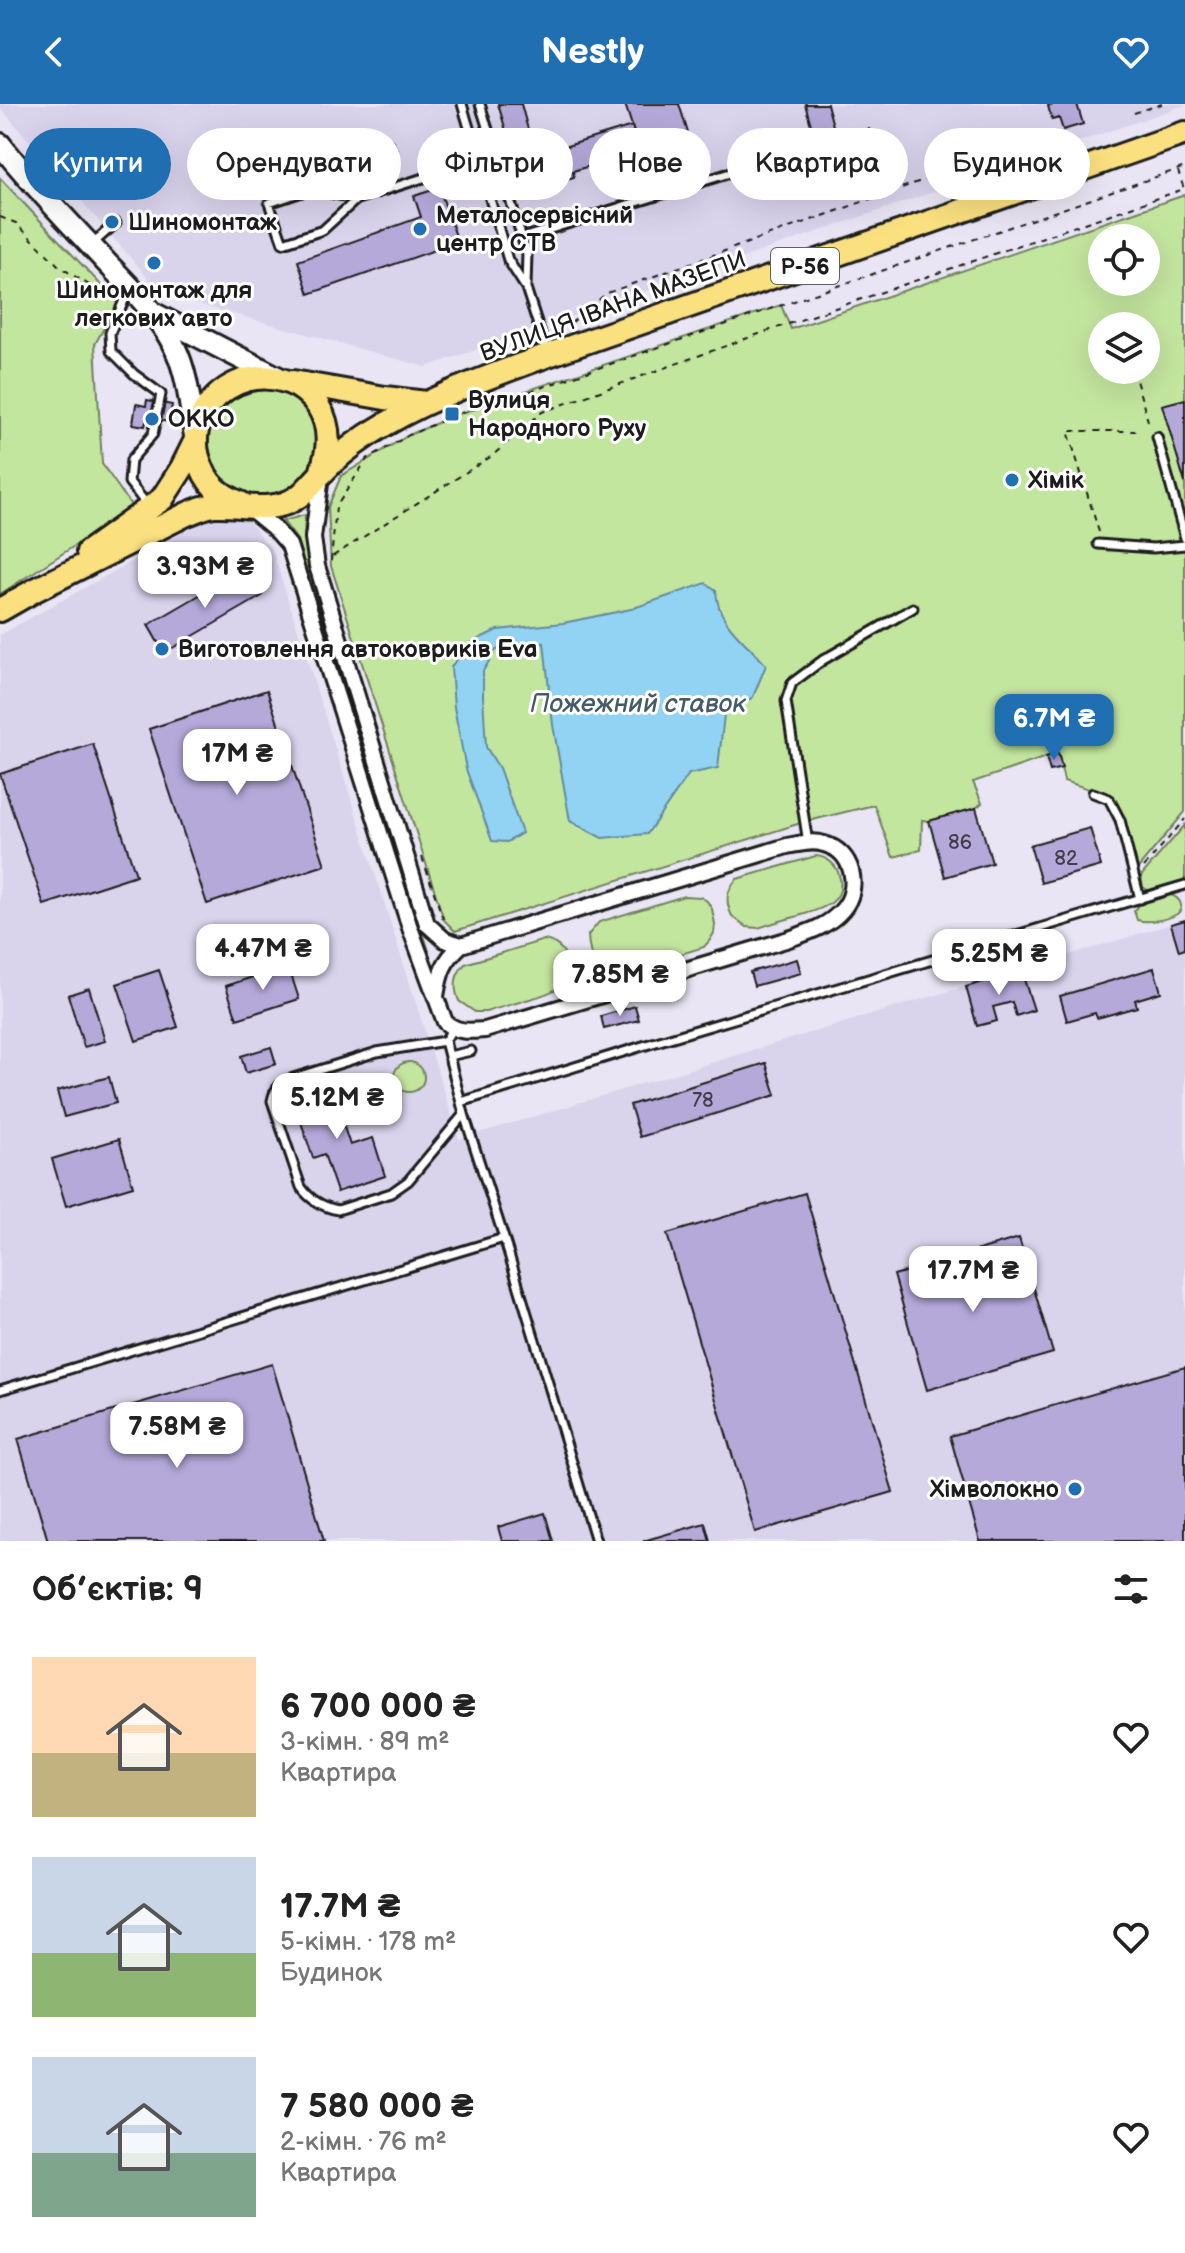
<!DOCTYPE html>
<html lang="uk">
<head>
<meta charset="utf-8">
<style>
	:root { --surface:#fff; --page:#f2f2f2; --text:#222; --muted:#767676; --accent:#1f6fb2 }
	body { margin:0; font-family:"Balsamiq Sans",sans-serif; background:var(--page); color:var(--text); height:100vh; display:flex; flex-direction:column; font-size:30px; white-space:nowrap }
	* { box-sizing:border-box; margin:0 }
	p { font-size:26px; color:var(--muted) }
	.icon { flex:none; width:44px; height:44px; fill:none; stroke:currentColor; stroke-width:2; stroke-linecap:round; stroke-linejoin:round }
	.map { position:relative; height:1437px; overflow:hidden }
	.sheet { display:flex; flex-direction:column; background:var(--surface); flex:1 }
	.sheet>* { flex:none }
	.guide { position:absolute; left:24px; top:24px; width:1138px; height:72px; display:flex; gap:16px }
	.tools { position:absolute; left:1088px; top:120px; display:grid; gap:16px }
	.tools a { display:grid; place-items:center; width:72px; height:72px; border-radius:50%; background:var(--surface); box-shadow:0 8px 32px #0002; font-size:40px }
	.price { position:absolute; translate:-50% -68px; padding:0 18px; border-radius:16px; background:#fff; color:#222; font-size:26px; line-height:52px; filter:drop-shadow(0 2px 4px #0008) }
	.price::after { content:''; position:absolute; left:50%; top:48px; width:24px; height:18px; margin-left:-12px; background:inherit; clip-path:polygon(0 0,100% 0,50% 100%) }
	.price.current { background:var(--accent); color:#fff }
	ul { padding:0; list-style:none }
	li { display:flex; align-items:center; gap:24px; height:200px; padding:0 32px }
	li span { display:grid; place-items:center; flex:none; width:224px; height:160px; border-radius:0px; color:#555 }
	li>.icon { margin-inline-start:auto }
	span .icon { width:96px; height:96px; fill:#fffc; stroke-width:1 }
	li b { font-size:34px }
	h2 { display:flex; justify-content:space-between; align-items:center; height:96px; padding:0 32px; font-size:34px }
	.chip { padding:0 28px; border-radius:36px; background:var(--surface); box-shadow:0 8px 32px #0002; font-size:28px; line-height:72px }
	.chip.current { background:var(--accent); color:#fff }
	header { display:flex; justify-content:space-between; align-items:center; height:104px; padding:0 32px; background:var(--accent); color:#fff; font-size:36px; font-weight:700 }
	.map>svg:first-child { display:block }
</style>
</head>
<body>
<header><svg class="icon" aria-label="back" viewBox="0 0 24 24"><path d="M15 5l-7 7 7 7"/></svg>Nestly<svg class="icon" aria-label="heart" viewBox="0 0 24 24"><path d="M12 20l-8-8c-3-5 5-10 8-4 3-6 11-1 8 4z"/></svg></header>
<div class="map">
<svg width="1185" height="1437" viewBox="0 0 1185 1437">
	<rect width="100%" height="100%" fill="#e9e5f4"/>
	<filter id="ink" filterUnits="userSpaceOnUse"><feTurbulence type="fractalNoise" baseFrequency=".0125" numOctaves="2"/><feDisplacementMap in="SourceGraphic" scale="16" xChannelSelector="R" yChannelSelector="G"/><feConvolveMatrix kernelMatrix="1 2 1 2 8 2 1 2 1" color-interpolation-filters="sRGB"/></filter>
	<g filter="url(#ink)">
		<path fill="#d9d3ec" d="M0 0H1185V1L426 263 162 190 0 3Z
			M213 412 245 413 273 448 459 1035 1185 816V1437H0V531Z"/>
		<path fill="#c3e69f" stroke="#70815e" stroke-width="2" fill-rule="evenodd" d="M0 74 118 199 95 240 102 360 133 404 0 490Z
			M1185 91V708L1135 768 1122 717 1111 692 1064 677 1058 649 973 678 982 699 976 704 929 717 922 716 921 746 893 753 874 701 804 718 455 827 444 816 331 462 328 403 341 372 409 331 458 310 781 201 791 225ZM1102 134H1146V178H1102ZM1102 222H1146V266H1102Z
			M206 339a56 56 0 1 1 112 0a56 56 0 1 1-112 0Z
			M305 411 304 434 422 825 429 847 425 850 297 436 283 417Z
			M1185 721V776L1149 787 1143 783 1141 772Z
			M816 752C827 753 836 760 839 771 848 801 817 806 795 813 783 816 770 820 758 824L747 823 732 812C725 798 726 787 737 775Z
			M1171 791C1180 794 1185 803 1177 810 1167 816 1147 819 1137 816L1134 807 1138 801Z
			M684 792 700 793 707 797 712 805 715 820 714 829 710 836 704 843 619 869C595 869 589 853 588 831L599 818Z
			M544 836C555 838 563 844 567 855 576 885 544 891 523 897 510 901 498 904 486 908H475L459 897C453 883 454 871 465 860Z
			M394 973a15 15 0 1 1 30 0a15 15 0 1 1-30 0Z"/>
		<path fill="#92d3f3" stroke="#638a9d" stroke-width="2" d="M706 479 716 486C717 520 745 536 766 561L753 593 724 611 718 664 689 670 647 730 602 734 570 717 553 621 544 539 496 546 483 567V592L486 643 499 664 522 729 507 738 492 737 466 665 454 603 451 563 468 540 497 526 563 519 631 505Z"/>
		<path fill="#b5a9da" stroke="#1c1c1c" stroke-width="2" d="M498 0H521L535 51 515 57Z
			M625 0H679L689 32 640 47Z
			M805 0H827L840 47 820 53Z
			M1054 0H1077L1083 20 1063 26 1059 14 1052 16 1048 2Z
			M632 22 639 47 573 67 574 73 524 87 515 58Z
			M869 25 878 48 852 58 843 36Z
			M299 33 303 46 334 35 342 57 262 84 251 51Z
			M392 36 397 46 373 57 368 46Z
			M439 84 458 138 309 190 298 157 421 113 414 92Z
			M1185 295V379L1162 301Z
			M147 296 172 301 169 318 147 314 145 322 133 320 136 300 146 302Z
			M246 464 262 492 164 549 148 521Z
			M267 586 325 761 207 800 149 625Z
			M93 640 136 771 44 801 0 670Z
			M1058 649 1062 664 1050 667 1046 653Z
			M976 704 992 759 945 773 929 717Z
			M1090 724 1101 762 1041 779 1030 741Z
			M1185 816V845L1179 847 1171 820Z
			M797 855 801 869 754 882 750 868Z
			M288 861 299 895 237 915 226 882Z
			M1154 864 1161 888 1135 896 1137 903 1097 914 1095 909 1067 917 1060 892Z
			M159 866 178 923 136 937 117 880Z
			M1021 866 1034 906 1016 912 1012 898 993 903 997 917 977 922 966 883Z
			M89 884 105 937 84 943 68 891Z
			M635 902 639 916 604 925 601 912Z
			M271 943 276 960 246 969 241 952Z
			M766 959 776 991 640 1033 630 1001Z
			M109 973 116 999 64 1013 57 987Z
			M330 982 350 1041 373 1034 385 1072 337 1088 324 1050 313 1054 293 994Z
			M119 1035 133 1082 66 1102 52 1055Z
			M805 1089 893 1388 755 1428 667 1130Z
			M1019 1134 1053 1249 927 1286 894 1171Z
			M272 1260 324 1437H48L18 1335Z
			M1185 1263V1437H980L950 1332Z
			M545 1409 553 1437H502L498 1423Z
			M705 1419 710 1437H643Z"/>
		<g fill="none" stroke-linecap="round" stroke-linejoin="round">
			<g stroke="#1c1c1c" stroke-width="13">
				<path id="lane" d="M462 0 508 156 526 184 547 249
					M480 0 527 150 526 183
					M967 44 983 94
					M357 95 323 126 283 139 269 99 311 85 357 95 496 51
					M522 134 749 63
					M91 141 116 119
					M129 185 110 229 111 247 134 270 161 290 153 330 131 356 129 378 147 401
					M1157 333 1185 434
					M1098 440 1153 444 1185 441
					M1093 689 1109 695 1120 716 1140 795
					M808 739 786 597 792 579 823 556 913 504
					M452 925 445 937 464 1010 504 1134 596 1437
					M445 937 377 948 287 976C278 982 274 986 272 997L301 1083C310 1096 323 1103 338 1106L391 1089 408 1077 464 1010
					M449 952 471 947
					M461 998 646 941 1185 781
					M0 1286 504 1134"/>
			</g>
			<g stroke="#1c1c1c" stroke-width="20">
				<path id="street" d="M248 403 275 425 289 441 410 824 445 918C457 929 470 927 485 926L789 835C809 828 829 822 843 805 861 784 853 747 824 740 812 736 799 740 787 742L461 841 445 836 427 820 317 462 313 434 321 372
					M436 892C440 868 443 858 461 841"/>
			</g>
			<g stroke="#1c1c1c" stroke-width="26">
				<path id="secondary" d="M0 40C33 82 70 119 106 158 131 184 159 211 175 244 188 271 190 302 195 332
					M153 209 281 275"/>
			</g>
			<g stroke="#1c1c1c" stroke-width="28">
				<path id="primary" d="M293 278 385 294 426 299
					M242 400C218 390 206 380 198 353 193 335 197 315 209 301 252 247 336 278 327 346 326 354 323 362 321 370
					M88 448 162 395 182 364 196 336
					M0 506 35 486 187 410C196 407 206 401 216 401 241 400 265 408 289 398 303 392 310 381 321 370 335 355 351 342 368 331 423 295 487 274 548 251L1185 29"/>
			</g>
			<path stroke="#1c1c1c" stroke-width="2" stroke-dasharray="6 6" stroke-linecap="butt" d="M1134 9 1162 0
				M0 113 16 119 60 163 102 189 112 191
				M571 219 607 189 963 62
				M1133 266 1148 317
				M1099 428 1068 327H1137
				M333 452 492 352 542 308 759 230 1184 85 1178 67
				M331 457 336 403 367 355 409 331 458 310 514 293 1185 63
				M422 753 443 815
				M1144 763 1185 715"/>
			<use href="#lane" stroke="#fff" stroke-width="7"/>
			<use href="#street" stroke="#fff" stroke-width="14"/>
			<use href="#secondary" stroke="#fff" stroke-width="20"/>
			<use href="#primary" stroke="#fbe080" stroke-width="22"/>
		</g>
	</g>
	<g fill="#1f6fb2" stroke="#fff" stroke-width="3">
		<circle cx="112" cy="118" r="8"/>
		<circle cx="420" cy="125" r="8"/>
		<circle cx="154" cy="159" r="8"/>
		<rect x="444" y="302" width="16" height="16" rx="4"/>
		<circle cx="152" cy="315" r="8"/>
		<circle cx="1012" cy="376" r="8"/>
		<circle cx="162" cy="545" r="8"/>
		<circle cx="1075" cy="1385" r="8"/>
	</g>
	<g text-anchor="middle" stroke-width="6" stroke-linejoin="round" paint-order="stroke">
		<g font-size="20" fill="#423f4c">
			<text x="960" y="745">86</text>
			<text x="1066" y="761">82</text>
			<text x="703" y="1003">78</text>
		</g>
		<rect fill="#fff" stroke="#606060" stroke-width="2" x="771" y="144" width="68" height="36" rx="6"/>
		<g font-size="22" font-weight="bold" fill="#1c1c1c">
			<text x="805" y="170">Р-56</text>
		</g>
		<g font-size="24" font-weight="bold" fill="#1c1c1c" stroke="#fff" text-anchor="start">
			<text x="436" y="119">Металосервісний<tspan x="436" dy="28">центр СТВ</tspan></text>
			<text x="128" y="126">Шиномонтаж</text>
			<text x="154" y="194" text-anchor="middle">Шиномонтаж для<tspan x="154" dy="28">легкових авто</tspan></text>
			<text x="468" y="304">Вулиця<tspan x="468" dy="28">Народного Руху</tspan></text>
			<text x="168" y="323">ОККО</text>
			<text x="1028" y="384">Хімік</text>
			<text x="178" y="553">Виготовлення автоковриків Eva</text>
			<text x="1059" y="1393" text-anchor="end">Хімволокно</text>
		</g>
		<g font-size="24" fill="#1c1c1c" stroke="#fff">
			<text transform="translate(613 202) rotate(-20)" y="8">ВУЛИЦЯ ІВАНА МАЗЕПИ</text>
		</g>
		<g font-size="26" font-style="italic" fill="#455c67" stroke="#fff">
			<text x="638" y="608">Пожежний ставок</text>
		</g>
	</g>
</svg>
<div class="tools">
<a><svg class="icon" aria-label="locate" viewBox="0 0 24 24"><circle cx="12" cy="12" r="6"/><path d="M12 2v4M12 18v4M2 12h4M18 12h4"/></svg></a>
<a><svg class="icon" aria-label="layers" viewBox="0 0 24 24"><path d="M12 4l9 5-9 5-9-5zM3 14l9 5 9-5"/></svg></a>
</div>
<b class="price" style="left:205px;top:506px">3.93M ₴</b>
<b class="price current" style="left:1054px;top:658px">6.7M ₴</b>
<b class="price" style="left:237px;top:693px">17M ₴</b>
<b class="price" style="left:263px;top:888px">4.47M ₴</b>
<b class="price" style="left:999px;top:893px">5.25M ₴</b>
<b class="price" style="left:620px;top:914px">7.85M ₴</b>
<b class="price" style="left:337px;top:1037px">5.12M ₴</b>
<b class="price" style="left:973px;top:1210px">17.7M ₴</b>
<b class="price" style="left:177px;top:1366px">7.58M ₴</b>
<div class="guide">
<a class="chip current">Купити</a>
<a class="chip">Орендувати</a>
<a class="chip">Фільтри</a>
<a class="chip">Нове</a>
<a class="chip">Квартира</a>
<a class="chip">Будинок</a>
</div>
</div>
<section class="sheet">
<h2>Об’єктів: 9<svg class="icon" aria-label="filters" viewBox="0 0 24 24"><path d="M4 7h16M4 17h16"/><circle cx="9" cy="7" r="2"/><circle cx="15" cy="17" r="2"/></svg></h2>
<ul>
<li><span style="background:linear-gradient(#ffd9b3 60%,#c2b280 0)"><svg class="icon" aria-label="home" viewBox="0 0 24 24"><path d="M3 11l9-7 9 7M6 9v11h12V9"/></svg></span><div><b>6 700 000 ₴</b><p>3-кімн. · 89 m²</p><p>Квартира</p></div><svg class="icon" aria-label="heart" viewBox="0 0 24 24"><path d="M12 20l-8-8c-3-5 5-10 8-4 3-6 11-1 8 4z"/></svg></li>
<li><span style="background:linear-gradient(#c9d6e8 60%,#8fb573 0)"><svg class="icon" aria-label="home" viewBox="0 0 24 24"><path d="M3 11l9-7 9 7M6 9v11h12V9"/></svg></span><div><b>17.7M ₴</b><p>5-кімн. · 178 m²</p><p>Будинок</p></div><svg class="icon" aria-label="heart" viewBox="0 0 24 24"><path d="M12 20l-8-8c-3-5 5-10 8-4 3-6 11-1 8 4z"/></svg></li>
<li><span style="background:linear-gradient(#c9d6e8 60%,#7fa58c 0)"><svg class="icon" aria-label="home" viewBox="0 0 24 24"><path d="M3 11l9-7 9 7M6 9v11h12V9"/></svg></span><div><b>7 580 000 ₴</b><p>2-кімн. · 76 m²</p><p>Квартира</p></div><svg class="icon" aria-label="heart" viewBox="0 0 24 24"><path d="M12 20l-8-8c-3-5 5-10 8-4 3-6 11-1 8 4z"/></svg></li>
</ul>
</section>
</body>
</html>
